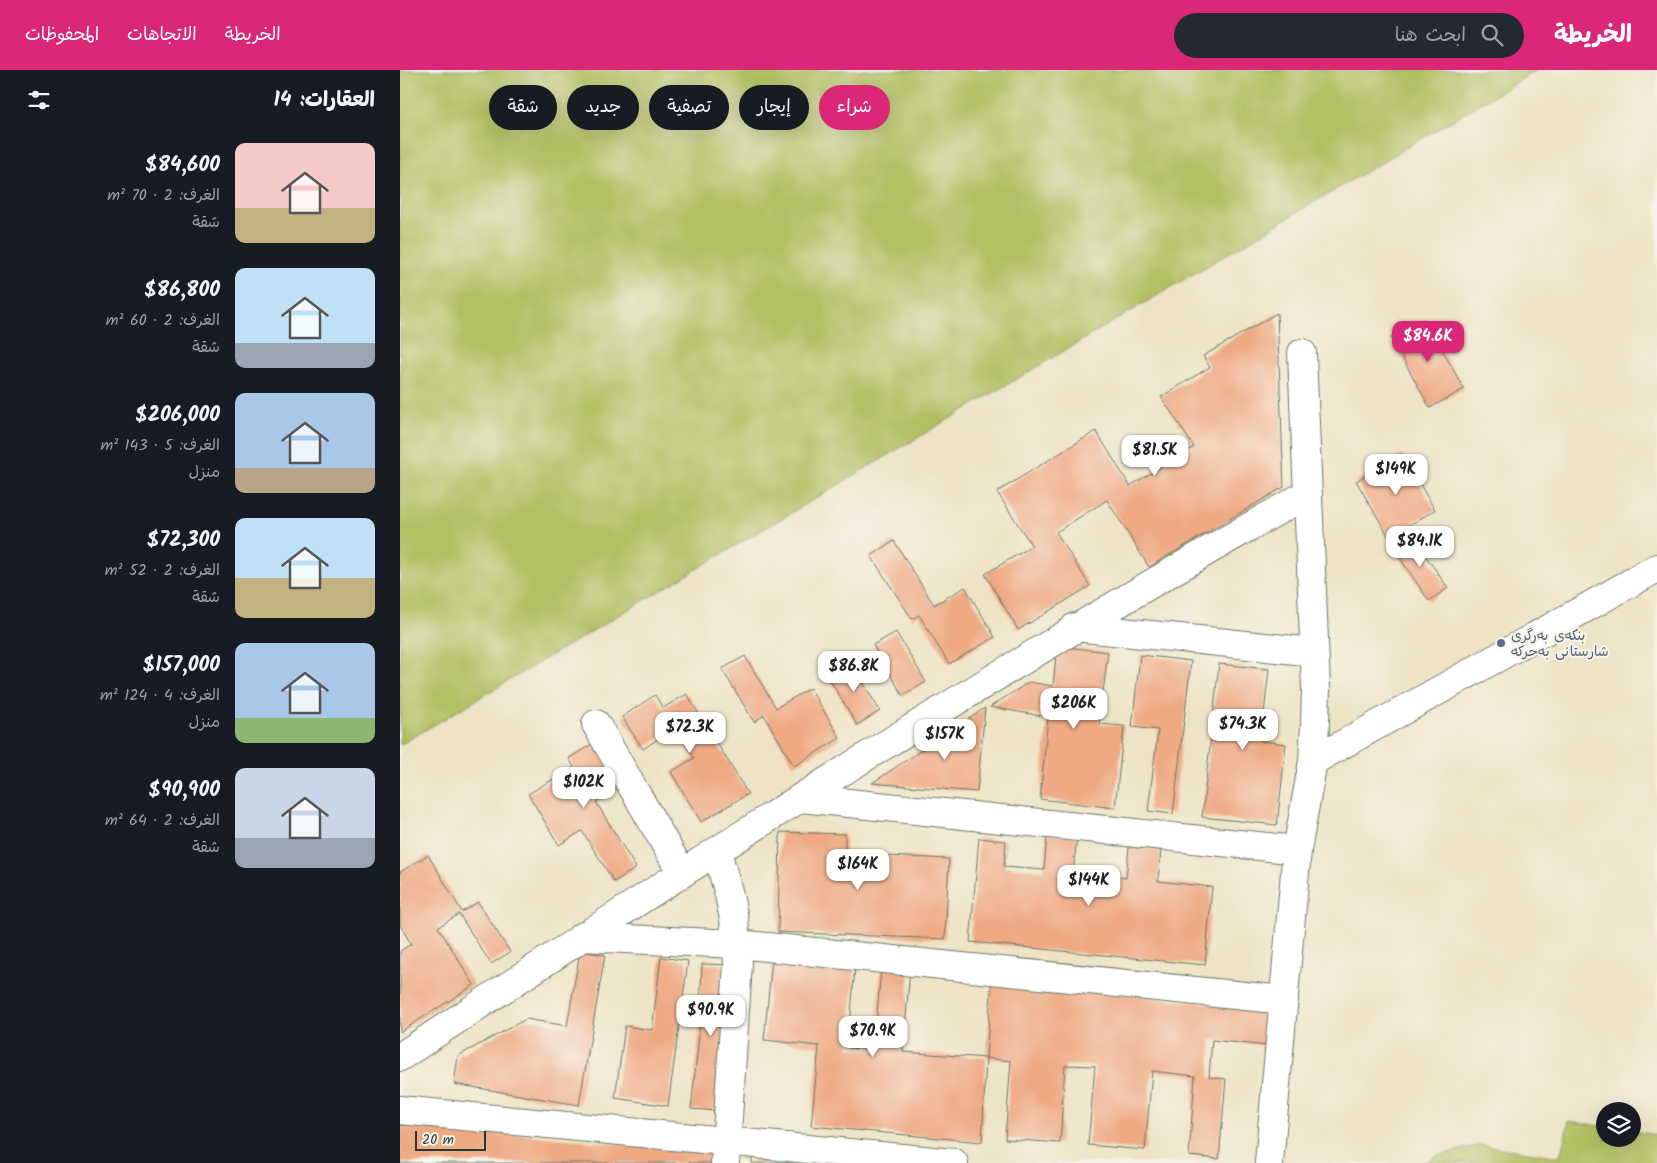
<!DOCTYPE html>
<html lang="ar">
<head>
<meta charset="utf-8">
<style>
	:root { --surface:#171b24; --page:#242831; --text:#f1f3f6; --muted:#9ea1a6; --accent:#db2777 }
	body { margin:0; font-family:Kalam,"Playpen Sans Arabic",sans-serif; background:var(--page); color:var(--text); direction:rtl; height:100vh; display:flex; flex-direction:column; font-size:19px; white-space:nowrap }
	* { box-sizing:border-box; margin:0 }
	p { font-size:16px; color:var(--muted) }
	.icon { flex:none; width:28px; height:28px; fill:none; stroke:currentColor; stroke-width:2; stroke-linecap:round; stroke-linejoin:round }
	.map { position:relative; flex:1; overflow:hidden; direction:ltr }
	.sheet { display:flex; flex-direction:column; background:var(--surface); width:400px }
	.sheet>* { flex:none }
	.hud { position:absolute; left:15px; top:15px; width:475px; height:45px; direction:rtl; display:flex; gap:10px }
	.controls { position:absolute; left:1196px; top:1032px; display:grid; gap:10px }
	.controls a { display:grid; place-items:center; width:45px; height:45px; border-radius:50%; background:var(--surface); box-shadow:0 5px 20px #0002; font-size:25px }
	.scale { position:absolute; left:15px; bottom:12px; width:71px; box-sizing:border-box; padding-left:5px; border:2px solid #1f3d34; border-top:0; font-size:14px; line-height:18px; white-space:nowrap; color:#1f3d34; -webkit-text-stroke:4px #f7f3e8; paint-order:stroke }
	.price { position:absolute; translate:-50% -42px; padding:0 11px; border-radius:10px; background:#fff; color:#222; font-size:16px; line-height:32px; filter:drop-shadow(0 1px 2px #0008) }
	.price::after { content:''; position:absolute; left:50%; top:30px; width:15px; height:11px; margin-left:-8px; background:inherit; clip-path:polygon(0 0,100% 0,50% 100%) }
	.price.on { background:var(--accent); color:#fff }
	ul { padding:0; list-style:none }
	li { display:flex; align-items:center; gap:15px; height:125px; padding:0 25px }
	li span { display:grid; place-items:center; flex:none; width:140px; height:100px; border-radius:10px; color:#555 }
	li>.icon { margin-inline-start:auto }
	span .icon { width:60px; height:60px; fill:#fffc; stroke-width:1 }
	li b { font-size:21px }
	h2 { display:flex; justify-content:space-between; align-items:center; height:60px; padding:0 25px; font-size:21px }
	.pill { padding:0 18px; border-radius:22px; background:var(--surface); box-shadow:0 5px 20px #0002; font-size:18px; line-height:45px }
	.pill.on { background:var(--accent); color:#fff }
	header { display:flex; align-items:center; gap:30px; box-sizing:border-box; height:70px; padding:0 25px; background:var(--accent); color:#fff }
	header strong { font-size:24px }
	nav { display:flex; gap:28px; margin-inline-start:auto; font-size:18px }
	.search { width:350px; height:45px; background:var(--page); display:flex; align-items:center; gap:12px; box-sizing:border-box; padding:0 18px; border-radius:28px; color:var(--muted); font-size:19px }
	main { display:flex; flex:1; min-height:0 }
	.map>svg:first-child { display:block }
</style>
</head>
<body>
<header>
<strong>الخريطة</strong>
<div class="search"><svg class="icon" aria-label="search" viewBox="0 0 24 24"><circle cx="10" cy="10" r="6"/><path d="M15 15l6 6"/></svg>ابحث هنا</div>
<nav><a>الخريطة</a><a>الاتجاهات</a><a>المحفوظات</a></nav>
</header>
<main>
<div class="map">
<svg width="1257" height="1093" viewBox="0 0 1257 1093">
	<rect width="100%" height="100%" fill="#f7f3e8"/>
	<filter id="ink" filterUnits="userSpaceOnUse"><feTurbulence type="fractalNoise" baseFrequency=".02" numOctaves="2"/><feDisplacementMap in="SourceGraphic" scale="10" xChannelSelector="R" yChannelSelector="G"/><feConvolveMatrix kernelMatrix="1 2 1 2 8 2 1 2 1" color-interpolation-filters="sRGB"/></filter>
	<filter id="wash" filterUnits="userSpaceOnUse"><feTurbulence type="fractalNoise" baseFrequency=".0096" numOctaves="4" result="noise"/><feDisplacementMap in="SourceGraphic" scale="20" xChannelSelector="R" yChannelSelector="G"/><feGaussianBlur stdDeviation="1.12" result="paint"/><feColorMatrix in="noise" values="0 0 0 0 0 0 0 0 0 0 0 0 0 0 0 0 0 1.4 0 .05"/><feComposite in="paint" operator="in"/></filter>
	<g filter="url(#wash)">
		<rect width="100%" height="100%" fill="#eee3c5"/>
		<path fill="#b2c063" stroke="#687e4c" d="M0 0H1137L0 675Z
			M1169 1051 1205 1057V1069H1232L1233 1061 1257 1065V1093H1024L1036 1086 1080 1075 1160 1087Z"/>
		<g id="blocks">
			<path fill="#efa983" d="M877 243 884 417 749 497 707 430 656 462 690 516 618 560 585 504 632 476 597 422 696 361 730 416 794 377 761 327 810 297 803 286Z
				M1025 249 1064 319 1030 338 991 267Z
				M1002 384 1035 440 989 467 956 411Z
				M1011 465 1048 518 1029 531 993 478Z
				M494 471 534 535 565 517 595 567 549 594 519 545 512 549 471 486Z
				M496 562 526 612 503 626 473 575Z
				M657 576 708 582 699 654 724 656 715 738 640 729 648 647 590 637 629 612 653 616Z
				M740 585 791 591 773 744 748 741 758 660 732 657Z
				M345 586 376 638 410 618 440 668 394 696 364 645 354 652 322 599Z
				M450 591 480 641 457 655 427 605Z
				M819 594 869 599 861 671 886 674 877 755 802 747Z
				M287 624 348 724 301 752 271 702 294 688 276 657 243 679 222 647 255 625 263 638Z
				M585 638 577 722 472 713Z
				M194 673 221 716 196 732 236 798 214 812 182 761 159 775 128 724 174 697 169 688Z
				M380 762 445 764V784L549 789 545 869 378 862Z
				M647 764 677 767 673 803 726 808 729 777 761 780 758 811 812 817 805 895 570 872 579 768 606 771 604 797 644 800Z
				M28 785 62 842 78 832 110 882 91 894 59 844 38 857 74 915 0 962V881L11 874 0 855V802Z
				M180 881 205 885 179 1035 54 1014 58 986 126 949 167 956Z
				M261 887 288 891 268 1036 215 1028 225 956 252 960Z
				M372 890 455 897 448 978 474 980 481 898 510 900 503 982 586 988 582 1072 411 1056 419 976 364 970Z
				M302 894 330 895 318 1041 291 1039 299 966Z
				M592 909 872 941 868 976 812 970 809 1007 826 1009 819 1089 789 1086 795 1006 752 1001 745 1080 688 1075 695 996 665 995 660 1073 605 1069 611 991 586 988Z
				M0 1055 32 1056 320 1084 319 1093H0Z
				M352 1087 398 1092V1093H352Z"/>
		</g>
	</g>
	<g filter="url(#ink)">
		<use href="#blocks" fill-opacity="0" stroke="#677767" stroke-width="1"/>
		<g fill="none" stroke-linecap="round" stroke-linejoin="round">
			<g stroke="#677767" stroke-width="30">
				<path id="minor" d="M675 557 914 582
					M196 654 282 803
					M913 691 1257 498
					M401 728 897 780
					M317 781 329 825 334 849 338 894 325 1093
					M181 867 337 874 884 930
					M0 987C297 791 597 599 907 424
					M0 1040 554 1093
					M869 1093 897 780 913 691 915 654 916 618 902 283"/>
			</g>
			<use href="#minor" stroke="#fff" stroke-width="28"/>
		</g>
	</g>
	<circle fill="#5c6f8a" stroke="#f7f3e8" stroke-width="2" cx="1101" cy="573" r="5"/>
	<g text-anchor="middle" stroke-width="4.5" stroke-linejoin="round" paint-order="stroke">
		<g font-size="14" fill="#4e5e75" stroke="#f7f3e8" text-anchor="start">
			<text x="1111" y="570">بنکەی بەرگری<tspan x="1111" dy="16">شارستانی بەحرکە</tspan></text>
		</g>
	</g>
</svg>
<div class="controls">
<a><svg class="icon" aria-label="layers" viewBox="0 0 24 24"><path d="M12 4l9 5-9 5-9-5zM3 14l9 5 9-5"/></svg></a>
</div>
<div class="scale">20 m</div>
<b class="price on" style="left:1028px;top:293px">$84.6K</b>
<b class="price" style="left:755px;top:407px">$81.5K</b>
<b class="price" style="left:996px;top:426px">$149K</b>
<b class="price" style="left:1020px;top:498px">$84.1K</b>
<b class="price" style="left:454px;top:623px">$86.8K</b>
<b class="price" style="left:674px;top:660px">$206K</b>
<b class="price" style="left:843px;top:681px">$74.3K</b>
<b class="price" style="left:290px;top:684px">$72.3K</b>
<b class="price" style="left:545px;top:691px">$157K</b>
<b class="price" style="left:184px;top:739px">$102K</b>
<b class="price" style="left:458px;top:821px">$164K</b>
<b class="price" style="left:689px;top:837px">$144K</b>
<b class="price" style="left:311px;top:967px">$90.9K</b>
<b class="price" style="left:473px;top:988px">$70.9K</b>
<div class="hud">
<a class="pill on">شراء</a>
<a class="pill">إيجار</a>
<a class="pill">تصفية</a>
<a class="pill">جديد</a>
<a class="pill">شقة</a>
</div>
</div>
<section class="sheet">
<h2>العقارات: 14<svg class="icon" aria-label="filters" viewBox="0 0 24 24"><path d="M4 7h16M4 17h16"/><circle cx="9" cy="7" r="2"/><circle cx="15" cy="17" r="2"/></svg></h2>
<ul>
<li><span style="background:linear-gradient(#f6c9c9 65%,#c2b280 0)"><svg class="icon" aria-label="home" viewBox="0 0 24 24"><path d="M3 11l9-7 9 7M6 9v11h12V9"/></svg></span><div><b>$84,600</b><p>الغرف: 2 · 70 m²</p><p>شقة</p></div></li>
<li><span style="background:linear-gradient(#bfe0f5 75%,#9aa5b1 0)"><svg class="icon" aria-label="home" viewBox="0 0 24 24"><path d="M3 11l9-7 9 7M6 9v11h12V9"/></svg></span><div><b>$86,800</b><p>الغرف: 2 · 60 m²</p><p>شقة</p></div></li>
<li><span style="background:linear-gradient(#a9c7e8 75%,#b9a48a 0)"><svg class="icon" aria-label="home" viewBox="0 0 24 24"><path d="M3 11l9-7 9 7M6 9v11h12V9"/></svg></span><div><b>$206,000</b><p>الغرف: 5 · 143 m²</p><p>منزل</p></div></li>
<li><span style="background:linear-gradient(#bfe0f5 60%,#c2b280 0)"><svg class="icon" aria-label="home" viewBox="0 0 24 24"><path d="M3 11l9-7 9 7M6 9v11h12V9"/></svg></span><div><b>$72,300</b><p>الغرف: 2 · 52 m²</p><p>شقة</p></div></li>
<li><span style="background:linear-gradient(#a9c7e8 75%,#8fb573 0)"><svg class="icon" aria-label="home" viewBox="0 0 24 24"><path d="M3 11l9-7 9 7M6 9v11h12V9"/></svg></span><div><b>$157,000</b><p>الغرف: 4 · 124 m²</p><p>منزل</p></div></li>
<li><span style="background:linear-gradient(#c9d6e8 70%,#9aa5b1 0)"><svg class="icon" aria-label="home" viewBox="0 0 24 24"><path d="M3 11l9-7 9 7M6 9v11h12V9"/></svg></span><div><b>$90,900</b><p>الغرف: 2 · 64 m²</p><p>شقة</p></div></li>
</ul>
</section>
</main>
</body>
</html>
